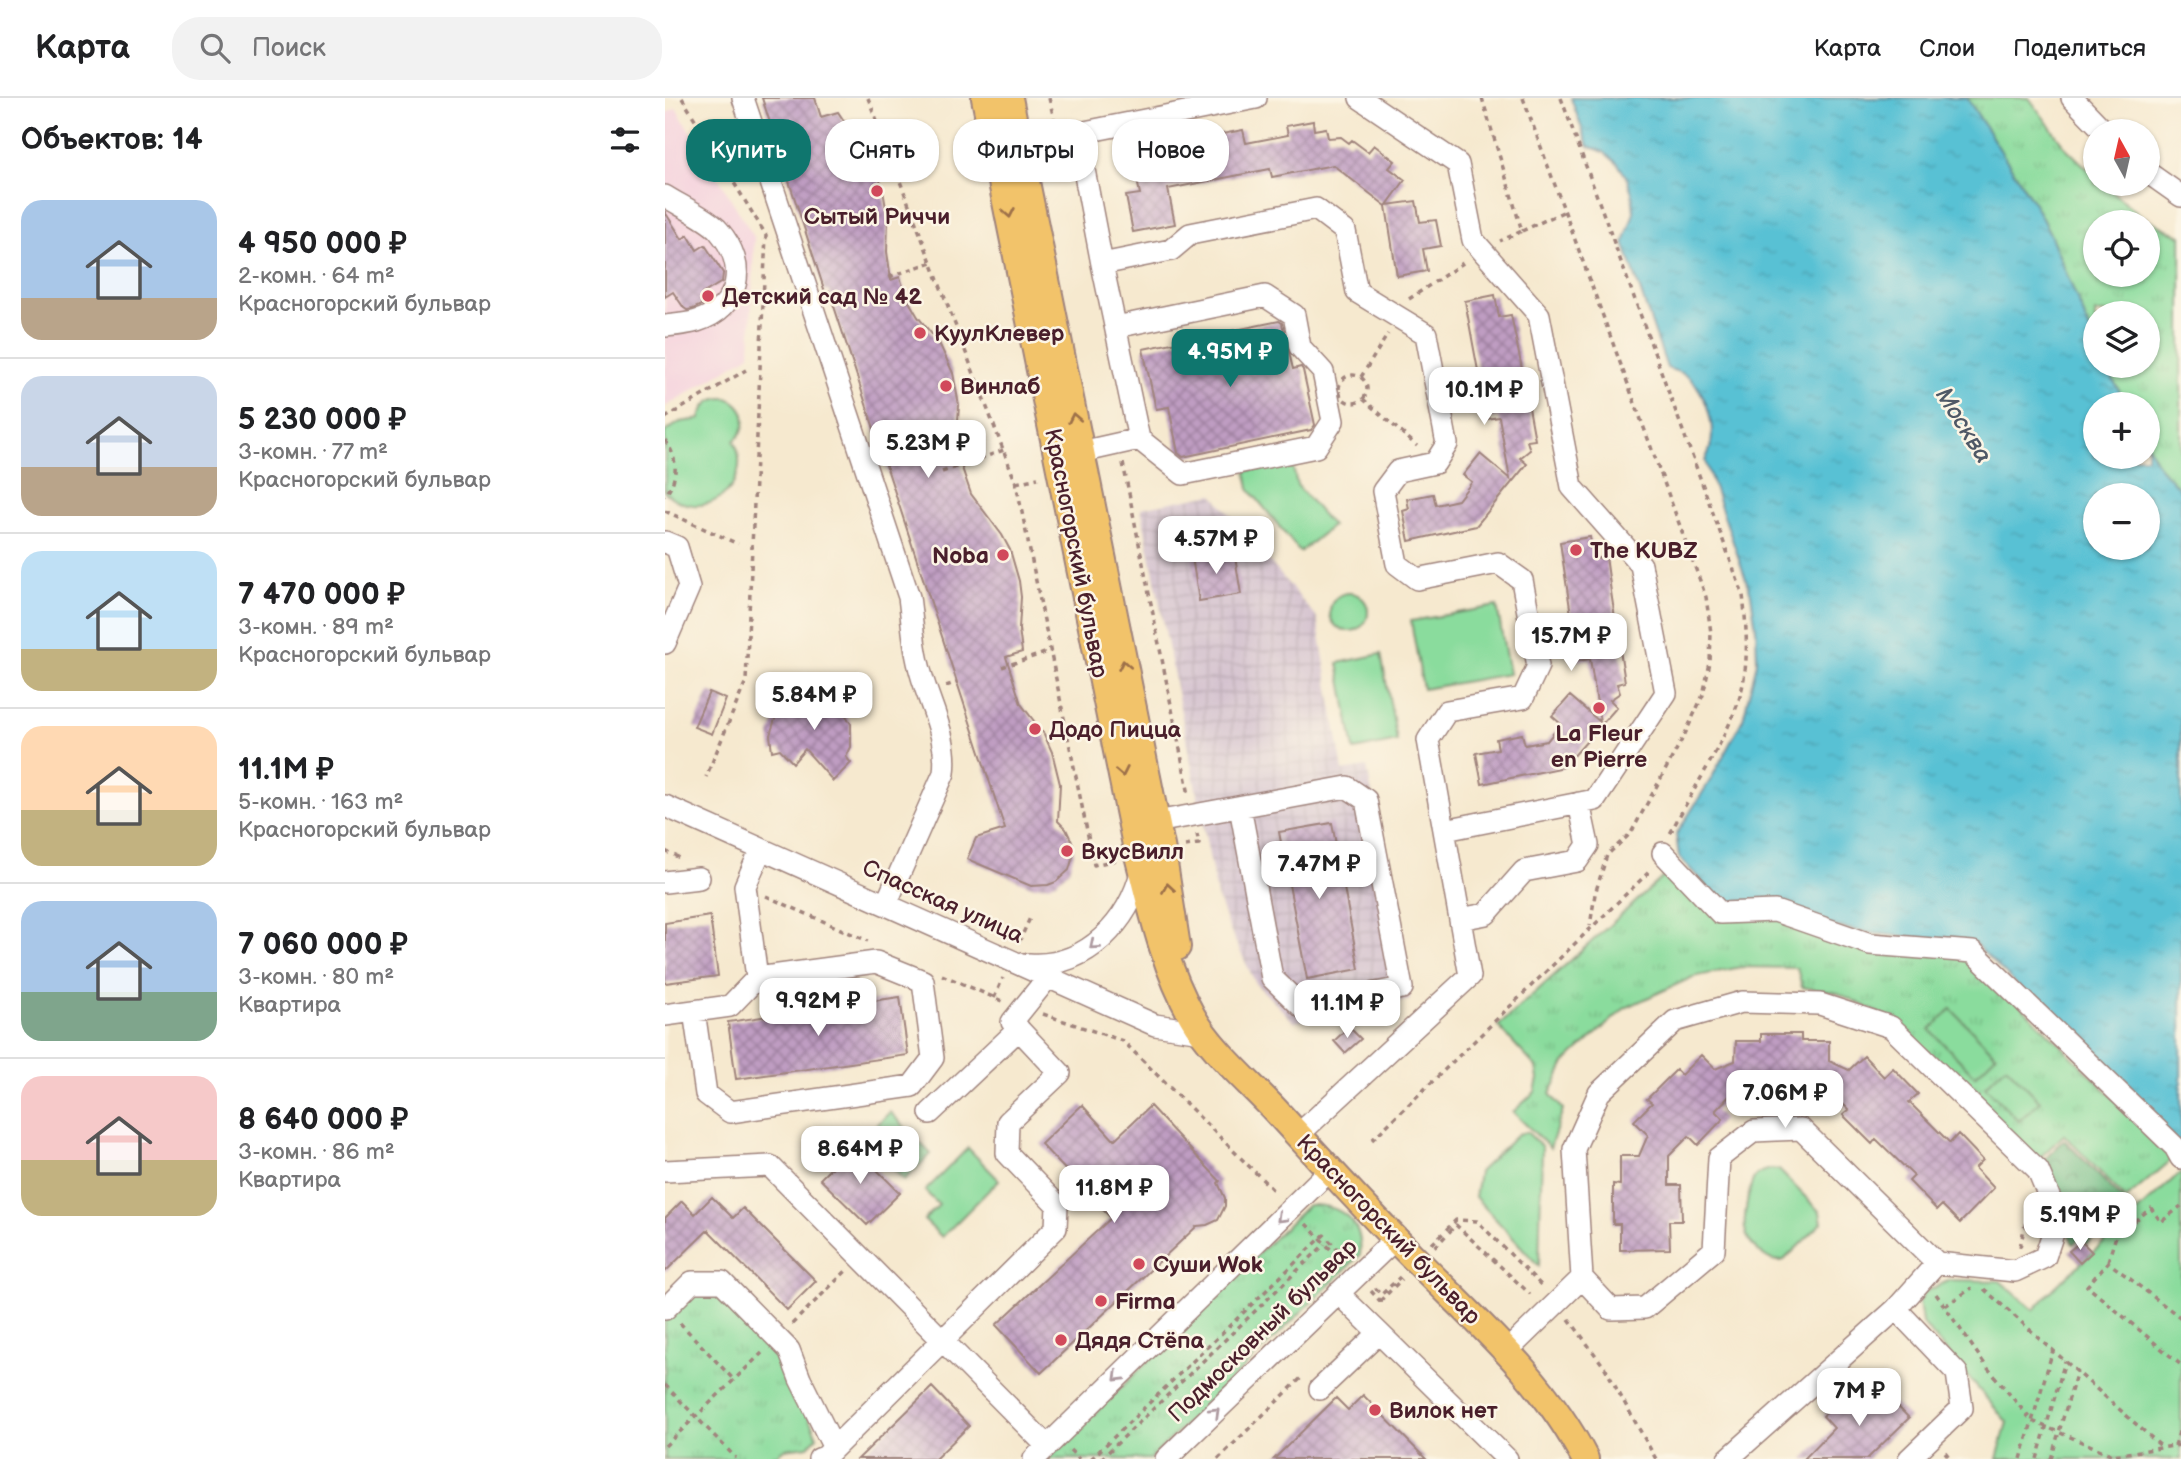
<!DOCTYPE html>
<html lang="ru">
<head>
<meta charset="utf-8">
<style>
	:root { --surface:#fff; --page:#f2f2f2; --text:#202124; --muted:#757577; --line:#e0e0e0; --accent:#0f766e }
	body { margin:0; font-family:"Balsamiq Sans",sans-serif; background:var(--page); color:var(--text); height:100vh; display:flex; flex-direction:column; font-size:26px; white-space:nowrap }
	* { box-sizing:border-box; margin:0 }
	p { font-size:23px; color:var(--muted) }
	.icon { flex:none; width:38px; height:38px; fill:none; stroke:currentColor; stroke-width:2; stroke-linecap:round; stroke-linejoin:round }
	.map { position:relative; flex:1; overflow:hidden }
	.drawer { display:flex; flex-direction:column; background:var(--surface); width:665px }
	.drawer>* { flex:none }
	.banner { position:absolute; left:21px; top:21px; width:665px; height:63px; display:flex; gap:14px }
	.needle { width:46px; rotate:352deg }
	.tools { position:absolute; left:1418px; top:21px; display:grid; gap:14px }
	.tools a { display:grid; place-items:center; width:77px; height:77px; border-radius:50%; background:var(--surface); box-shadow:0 2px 5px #0004; font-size:35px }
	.price { position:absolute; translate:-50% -60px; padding:0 16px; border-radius:14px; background:#fff; color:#222; font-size:23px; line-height:46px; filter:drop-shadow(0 2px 4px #0008) }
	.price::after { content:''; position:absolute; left:50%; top:42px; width:21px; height:16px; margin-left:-10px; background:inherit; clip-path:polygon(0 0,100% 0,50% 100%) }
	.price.active { background:var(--accent); color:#fff }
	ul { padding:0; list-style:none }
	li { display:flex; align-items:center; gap:21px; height:175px; padding:0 21px }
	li+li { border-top:2px solid var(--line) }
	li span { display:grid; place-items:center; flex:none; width:196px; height:140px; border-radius:21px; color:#555 }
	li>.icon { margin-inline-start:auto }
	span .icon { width:84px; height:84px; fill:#fffc; stroke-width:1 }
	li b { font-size:30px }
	h2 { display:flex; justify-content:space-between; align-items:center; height:84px; padding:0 21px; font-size:30px }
	.tag { padding:0 24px; border-radius:28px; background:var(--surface); box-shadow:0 2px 5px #0004; font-size:24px; line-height:63px }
	.tag.active { background:var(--accent); color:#fff }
	header { display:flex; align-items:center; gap:42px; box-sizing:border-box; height:98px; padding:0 35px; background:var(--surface); border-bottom:2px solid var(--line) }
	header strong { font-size:33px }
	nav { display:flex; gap:38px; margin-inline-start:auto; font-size:24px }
	.search { width:490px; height:63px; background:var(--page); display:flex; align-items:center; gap:18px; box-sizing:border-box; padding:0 24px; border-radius:28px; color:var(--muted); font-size:26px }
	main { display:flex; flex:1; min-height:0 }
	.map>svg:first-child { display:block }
</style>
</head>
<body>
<header>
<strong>Карта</strong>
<div class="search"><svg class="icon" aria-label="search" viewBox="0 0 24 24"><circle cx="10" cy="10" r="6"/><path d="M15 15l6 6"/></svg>Поиск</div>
<nav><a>Карта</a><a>Слои</a><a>Поделиться</a></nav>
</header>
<main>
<section class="drawer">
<h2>Объектов: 14<svg class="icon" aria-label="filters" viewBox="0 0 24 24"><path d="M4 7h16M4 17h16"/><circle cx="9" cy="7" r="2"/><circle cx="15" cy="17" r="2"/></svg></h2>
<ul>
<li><span style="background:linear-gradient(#a9c7e8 70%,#b9a48a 0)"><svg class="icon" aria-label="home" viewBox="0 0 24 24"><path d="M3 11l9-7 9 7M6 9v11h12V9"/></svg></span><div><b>4 950 000 ₽</b><p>2-комн. · 64 m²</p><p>Красногорский бульвар</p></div></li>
<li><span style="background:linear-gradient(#c9d6e8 65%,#b9a48a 0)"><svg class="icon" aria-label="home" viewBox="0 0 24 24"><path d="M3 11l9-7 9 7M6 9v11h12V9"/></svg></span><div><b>5 230 000 ₽</b><p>3-комн. · 77 m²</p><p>Красногорский бульвар</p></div></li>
<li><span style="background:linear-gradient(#bfe0f5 70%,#c2b280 0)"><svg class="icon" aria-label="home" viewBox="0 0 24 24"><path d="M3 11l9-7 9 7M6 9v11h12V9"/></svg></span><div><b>7 470 000 ₽</b><p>3-комн. · 89 m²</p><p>Красногорский бульвар</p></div></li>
<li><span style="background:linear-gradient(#ffd9b3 60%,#c2b280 0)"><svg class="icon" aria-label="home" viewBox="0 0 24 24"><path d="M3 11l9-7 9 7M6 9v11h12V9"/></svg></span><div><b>11.1M ₽</b><p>5-комн. · 163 m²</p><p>Красногорский бульвар</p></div></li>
<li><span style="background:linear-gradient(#a9c7e8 65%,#7fa58c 0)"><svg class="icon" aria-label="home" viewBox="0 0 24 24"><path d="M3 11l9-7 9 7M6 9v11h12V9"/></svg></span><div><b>7 060 000 ₽</b><p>3-комн. · 80 m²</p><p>Квартира</p></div></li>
<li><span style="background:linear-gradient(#f6c9c9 60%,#c2b280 0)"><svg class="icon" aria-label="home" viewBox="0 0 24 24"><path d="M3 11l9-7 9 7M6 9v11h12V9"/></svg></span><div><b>8 640 000 ₽</b><p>3-комн. · 86 m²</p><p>Квартира</p></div></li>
</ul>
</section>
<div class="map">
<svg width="1516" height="1361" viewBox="0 0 1516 1361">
	<defs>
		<pattern id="industrial-grid" width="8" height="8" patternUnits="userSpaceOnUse" patternTransform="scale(1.75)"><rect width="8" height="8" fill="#d0bdcd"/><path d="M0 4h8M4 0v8" fill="none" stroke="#b4a2b0"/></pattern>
		<pattern id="grass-tufts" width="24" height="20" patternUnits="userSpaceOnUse" patternTransform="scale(1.75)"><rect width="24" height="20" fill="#8adc9d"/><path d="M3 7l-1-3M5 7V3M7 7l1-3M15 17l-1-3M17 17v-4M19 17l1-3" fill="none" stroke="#79bc87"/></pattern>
		<pattern id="forest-crowns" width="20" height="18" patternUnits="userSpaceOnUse" patternTransform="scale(1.75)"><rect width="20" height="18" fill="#6fbc84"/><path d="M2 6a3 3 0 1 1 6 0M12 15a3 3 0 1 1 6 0" fill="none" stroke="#5d986c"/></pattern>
		<pattern id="water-ripples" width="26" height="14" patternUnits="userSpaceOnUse" patternTransform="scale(1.75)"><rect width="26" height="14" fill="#58c1d4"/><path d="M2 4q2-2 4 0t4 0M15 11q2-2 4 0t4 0" fill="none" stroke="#4ea5b6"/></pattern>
		<pattern id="building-cross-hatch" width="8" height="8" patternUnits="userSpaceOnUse" patternTransform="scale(1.75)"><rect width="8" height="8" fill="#bf9dc2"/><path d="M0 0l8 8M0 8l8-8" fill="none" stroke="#9d7f9e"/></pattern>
	</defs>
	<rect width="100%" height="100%" fill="#fcf5e5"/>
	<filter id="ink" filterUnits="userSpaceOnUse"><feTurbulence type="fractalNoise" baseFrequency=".0143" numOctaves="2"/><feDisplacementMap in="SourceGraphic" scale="14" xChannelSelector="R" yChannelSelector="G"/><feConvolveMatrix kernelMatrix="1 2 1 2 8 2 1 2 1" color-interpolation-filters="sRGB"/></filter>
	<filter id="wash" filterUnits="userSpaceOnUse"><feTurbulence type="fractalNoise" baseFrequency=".00686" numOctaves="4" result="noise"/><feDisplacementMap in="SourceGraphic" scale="28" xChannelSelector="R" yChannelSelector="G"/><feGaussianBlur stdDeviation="1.57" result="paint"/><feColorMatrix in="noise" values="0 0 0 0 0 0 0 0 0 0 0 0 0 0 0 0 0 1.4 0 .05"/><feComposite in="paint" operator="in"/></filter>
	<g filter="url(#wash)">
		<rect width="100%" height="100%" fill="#f6e9cf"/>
		<path fill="#f4cfdd" d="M11 10 89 139 85 257 0 309V16Z"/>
		<path fill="url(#industrial-grid)" d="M548 396 652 520 678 673 702 669 745 902 629 924 591 886 562 826 552 798 476 410Z"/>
		<path fill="url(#grass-tufts)" stroke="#6a7e64" stroke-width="2" fill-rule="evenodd" d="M1302 0H1364L1401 50 1430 78V86H1438L1478 119 1516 138V393L1493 367 1482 346V306H1461L1441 268H1482V215H1430V244L1385 136 1370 107ZM1430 124H1482V177H1430Z
			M1006 772 1111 819 1307 859 1509 1060 1461 1101 1399 1037 1371 1063 1230 923 1173 895 1137 889 1132 870 1076 869 1028 879 960 910 901 963 885 996 898 1011 885 1050 848 1014 870 994 873 981 871 969 833 928Z
			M643 1107C675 1106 699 1123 695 1157L485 1361H383Z
			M56 1189 111 1242 152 1339 143 1348 119 1351 107 1361H0V1218L28 1190Z"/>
		<path fill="url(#forest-crowns)" stroke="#5c6e58" stroke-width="2" d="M1399 1042 1464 1108 1421 1146 1416 1140 1408 1146 1374 1067Z"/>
		<path fill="#8adc9d" stroke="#6a7e64" stroke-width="2" d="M62 300C83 308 85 329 69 343 91 388 37 429 0 394V334L15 324 35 321C38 307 47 299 62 300Z
			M627 365 632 387 667 428 635 454 584 391 581 373Z
			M665 514a19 19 0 1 1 38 0a19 19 0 1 1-38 0Z
			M832 508 844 576 758 591 746 523Z
			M716 556 732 643 689 652 673 565Z
			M1286 911 1331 957 1310 978 1265 932Z
			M1341 968 1375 1003 1354 1023 1320 988Z
			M225 1014 266 1056 239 1082 198 1041Z
			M862 1034 877 1049 874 1168 810 1099 814 1074 853 1036Z
			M303 1050 334 1082 277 1139 259 1122 274 1107 260 1093Z
			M1106 1071 1114 1072 1155 1114 1157 1125 1119 1162C1104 1167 1083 1147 1080 1131 1078 1122 1084 1091 1088 1082 1091 1075 1099 1073 1106 1071Z
			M1516 1074V1361H1332L1342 1324 1257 1225 1254 1204 1260 1194 1285 1182 1335 1183 1369 1212 1390 1189Z"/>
		<path fill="url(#water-ripples)" stroke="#517080" stroke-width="2" fill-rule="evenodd" d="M906 0H1302L1370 107 1385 136 1430 244V268H1441L1461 306H1430V359H1482V346L1493 367 1516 393V1048L1310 846 1206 835 1060 808 1014 759 1011 737 1046 681 1078 621 1092 564 1091 531 1086 496 1040 363C1042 358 1045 352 1046 347 1050 324 1040 288 1018 276 1013 273 1007 272 1002 270L959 145 969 114 967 95 962 80 953 66 939 54 923 48ZM1430 397H1482V450H1430Z"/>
		<g id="blocks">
			<path fill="url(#building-cross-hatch)" d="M97 0H150L156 19 173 14 201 56 217 87 223 121 222 154 226 182 235 179 242 200 253 219 274 245 288 275 294 307 292 339 295 364 306 396 337 437 345 452 354 483 356 499 354 531 357 554 341 559 356 606 379 636 387 654 395 686 393 723 401 731 408 746 409 755 404 772 391 784 383 787 366 788 302 761 311 740 340 731 164 193 160 194Z
				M648 23 649 32 661 30 663 40 676 39 684 45 687 42 703 54 709 47 730 63 724 70 740 82 722 107 751 103 755 124 771 122 776 148 758 151 762 173 732 178 721 108 668 67 607 79 605 71 503 91 510 126 468 134 461 98 475 96 471 77 499 71 496 52 515 48 517 57 554 49 552 37 578 32 581 45 623 37 621 28Z
				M0 114 17 141 23 137 32 152 40 147 58 175 57 184 37 196 36 207 28 211 22 212 19 210 8 194 0 199Z
				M830 197 834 219 846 217 856 266 870 342 862 343 865 352 855 360 862 366 811 428 744 443 738 413 744 411 742 401 768 396 771 407 793 402 807 384 798 377 815 356 845 381 834 319 822 321 800 203Z
				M614 223 617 225 628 271 636 269 638 272 650 327 646 332 518 359 513 355 504 309 491 311 478 251Z
				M925 439 929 461 941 459 946 494 960 584 952 586 955 595 945 602 952 609 899 669 817 686 811 655 833 651 831 641 857 636 860 647 882 643 896 626 887 618 905 598 935 624 925 561 913 563 895 444Z
				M569 453 576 496 534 503 527 459Z
				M44 594 61 601 47 636 29 629Z
				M141 596H152L174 606 186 626V649L181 659 186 665 168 683 140 651 128 665 115 651 107 653 105 637 112 615 129 599Z
				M667 725 694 871 642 881 614 734Z
				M45 818 53 878 0 885V825Z
				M235 899 243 957 71 981 63 924Z
				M684 929 696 941 680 955 669 943Z
				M1096 936H1136V943H1164V963L1184 972 1199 958 1219 979 1228 970 1253 996 1244 1004 1285 1045 1293 1036 1318 1062 1310 1070 1329 1090 1295 1125 1277 1107 1272 1112 1244 1083 1249 1078 1211 1041 1207 1046 1178 1017 1184 1012 1164 992H1134V1004H1098L1099 992H1070L1050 1013 1058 1021 1033 1047 1024 1038 1004 1058V1087H1016L1017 1123H1004L1005 1151 955 1152V1126H948V1086L955 1087V1058H974L983 1037 969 1023 987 1005 982 1001 1011 972 1016 977 1036 957 1050 971 1070 963 1071 943H1096Z
				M417 1007 449 1042 485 1008 555 1083 553 1085 560 1100V1108L553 1122 542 1127 532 1128 376 1275 331 1227 446 1120 376 1046Z
				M188 1048 235 1095 202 1127 155 1081Z
				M47 1099 68 1120 78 1110 151 1183 122 1212 43 1132 0 1174V1120L17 1103 30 1116Z
				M1416 1143 1427 1154 1415 1165 1404 1153Z
				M267 1289 304 1328 270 1361H193Z
				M1218 1293 1244 1320 1202 1361H1139L1169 1330 1158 1318 1180 1297 1191 1308 1204 1296 1209 1301Z
				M698 1297 761 1361H609L671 1300 683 1312Z"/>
		</g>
	</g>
	<g filter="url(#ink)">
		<use href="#blocks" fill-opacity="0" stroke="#a0847d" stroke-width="2"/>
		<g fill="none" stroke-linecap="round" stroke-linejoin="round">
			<g stroke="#a0847d" stroke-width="24">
				<path id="minor" d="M78 0 244 499C247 521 248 543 253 564 261 602 284 636 279 675L221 806
					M695 0 793 66 808 142 874 217 907 389 976 467 1001 595 930 702 780 732
					M1407 0 1439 33
					M412 35 437 166 506 152 525 136 651 111 680 133 692 194 761 236 782 346 770 365 733 373 718 393 732 466 752 481 833 465 857 482 873 568 858 600 782 613 763 642 805 878 633 1037
					M354 47 591 0
					M1482 74 1516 98
					M0 98C14 107 45 122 54 133 83 167 76 209 32 223 22 226 10 227 0 228
					M451 229 600 198 629 217 635 249 658 274 668 323 651 349 518 376 474 341
					M416 354 474 341 437 166
					M0 444 12 449 24 489 0 545
					M0 708 490 927 537 934
					M491 724 682 689 701 702 737 890 637 909 607 880 575 709
					M998 755 1055 815 1110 813 1205 846 1308 854 1510 1049 1516 1060
					M0 784 34 780
					M795 821 821 816 859 773 912 763 923 747 914 705
					M364 866C422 870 464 824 477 771
					M29 913 41 996 65 1014 247 988 268 960 258 883 211 864 92 880 80 788 96 751
					M0 917 65 908 92 880
					M265 1015 354 931
					M0 1073 105 1068 382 1348
					M917 1180 909 1051 934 995 1010 923 1077 904 1155 906 1226 929 1373 1072 1393 1120 1380 1159 1350 1173 1272 1165
					M673 1195 714 1235
					M0 1211 27 1184H57L124 1252 135 1281 169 1350
					M841 1254 917 1180 946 1211 980 1210 1049 1152 1054 1060 1089 1033 1136 1031 1272 1165 1231 1211
					M655 1291 714 1235 842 1361
					M154 1361 160 1359 169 1350 391 1130 392 1107 342 1055 343 1024 395 975 347 924 384 878
					M369 1361 665 1072
					M501 1361 730 1141
					M1063 1361 1231 1211 1292 1275 1297 1310 1244 1361"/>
			</g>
			<g stroke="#a0847d" stroke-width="30">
				<path id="major" d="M320 0 473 757C487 812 499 868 527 918 546 952 584 984 611 1013 656 1062 701 1112 749 1160 810 1222 880 1282 920 1361
					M344 0 497 753 512 849"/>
			</g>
			<path stroke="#a0847d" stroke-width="3.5" stroke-dasharray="5 5" stroke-linecap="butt" d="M17 0 101 137 81 583 41 679
				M203 0 351 385 429 767 451 762
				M384 0 389 21
				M817 0 857 133 835 143
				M858 0 1041 499 1046 535 1045 565 1038 597 1020 636 966 735 942 757 930 796 925 828
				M896 0 1078 497C1082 534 1085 575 1071 610 1054 654 1026 694 1005 736
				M857 133 900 113
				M224 179 267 164
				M744 201 801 163
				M674 291a14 14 0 1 1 28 0a14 14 0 1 1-28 0Z
				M696 279 723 236
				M698 301 752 348
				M0 320 81 272
				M0 342C13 360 14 380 0 398
				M458 365 524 697
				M277 374 339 352
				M351 385 373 380
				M0 413 73 446
				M337 569 386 553
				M281 588 292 584
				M520 748 534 746 532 736
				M0 753 17 761
				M101 798 203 843
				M354 844 365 820
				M277 877 337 903
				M329 900 338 880
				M378 916 458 943 611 1095
				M707 1042 987 771
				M641 1126 677 1163
				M767 1146 791 1122 812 1123 879 1190
				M770 1149 791 1127 865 1196
				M1355 1149 1364 1109
				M1443 1163 1451 1138 1486 1110 1496 1124 1516 1108
				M710 1190 717 1196 735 1179
				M1319 1191 1498 1350
				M706 1193 715 1203
				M1271 1196 1321 1268 1367 1323 1448 1357 1516 1347
				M715 1203 737 1181
				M1280 1208 1307 1190
				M1516 1220 1443 1164 1422 1188 1516 1267
				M904 1221 940 1270 991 1361
				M15 1225 69 1282
				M127 1226 182 1172
				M0 1287 71 1360
				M0 1348 97 1255
				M1510 1348 1516 1327
				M405 1352 414 1361
				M1280 1354 1286 1361
				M426 1361 659 1137 680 1159
				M436 1361 660 1146
				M553 1361 637 1279
				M1356 1361 1388 1252
				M1372 1361 1400 1263
				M1386 1361 1412 1273"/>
			<use href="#minor" stroke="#fff" stroke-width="21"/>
			<use href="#major" stroke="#f2c36a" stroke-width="26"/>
		</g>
		<defs><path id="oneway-chevron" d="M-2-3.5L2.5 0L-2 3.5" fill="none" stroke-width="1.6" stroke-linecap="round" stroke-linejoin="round" transform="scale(1.75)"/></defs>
		<g stroke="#9e714a">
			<use href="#oneway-chevron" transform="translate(344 115) rotate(79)"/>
			<use href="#oneway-chevron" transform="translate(409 320) rotate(-101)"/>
			<use href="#oneway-chevron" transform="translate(459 567) rotate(-101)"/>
			<use href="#oneway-chevron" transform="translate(457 674) rotate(79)"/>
			<use href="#oneway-chevron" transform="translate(503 790) rotate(-99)"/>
		</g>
		<g stroke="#ae9aa0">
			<use href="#oneway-chevron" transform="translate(429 847) rotate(140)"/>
			<use href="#oneway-chevron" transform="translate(616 1120) rotate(136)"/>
			<use href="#oneway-chevron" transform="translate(453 1279) rotate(136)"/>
			<use href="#oneway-chevron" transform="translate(550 1314) rotate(-44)"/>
		</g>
	</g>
	<g fill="#d1495b" stroke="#fcf5e5" stroke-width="2.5">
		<circle cx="212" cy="93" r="7"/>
		<circle cx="43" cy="198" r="7"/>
		<circle cx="255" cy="235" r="7"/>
		<circle cx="281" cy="288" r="7"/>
		<circle cx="911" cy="452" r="7"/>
		<circle cx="338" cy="457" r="7"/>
		<circle cx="934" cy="610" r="7"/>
		<circle cx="370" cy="631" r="7"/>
		<circle cx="402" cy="753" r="7"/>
		<circle cx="474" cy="1166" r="7"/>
		<circle cx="436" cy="1203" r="7"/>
		<circle cx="396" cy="1242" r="7"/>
		<circle cx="710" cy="1312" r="7"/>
	</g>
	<g text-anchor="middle" stroke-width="5" stroke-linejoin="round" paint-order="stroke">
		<g font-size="23" font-weight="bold" fill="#4a1f2b" stroke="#fcf5e5" text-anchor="start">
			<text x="212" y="126" text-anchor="middle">Сытый Риччи</text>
			<text x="57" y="206">Детский сад № 42</text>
			<text x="269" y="243">КуулКлевер</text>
			<text x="295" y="296">Винлаб</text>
			<text x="925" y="460">The KUBZ</text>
			<text x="324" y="465" text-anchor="end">Noba</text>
			<text x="384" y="639">Додо Пицца</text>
			<text x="934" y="643" text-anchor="middle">La Fleur<tspan x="934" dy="26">en Pierre</tspan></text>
			<text x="416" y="761">ВкусВилл</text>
			<text x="488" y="1174">Суши Wok</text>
			<text x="450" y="1211">Firma</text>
			<text x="410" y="1250">Дядя Стёпа</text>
			<text x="724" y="1320">Вилок нет</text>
		</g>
		<g font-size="23" fill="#4a1f2b" stroke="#fcf5e5">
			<text transform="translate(412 455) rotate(79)" y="8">Красногорский бульвар</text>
			<text transform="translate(278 803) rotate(24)" y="8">Спасская улица</text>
			<text transform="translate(724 1131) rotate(46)" y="8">Красногорский бульвар</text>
			<text transform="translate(597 1232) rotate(-44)" y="8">Подмосковный бульвар</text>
		</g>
		<g font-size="24" font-style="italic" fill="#4f5866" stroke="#fcf5e5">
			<text transform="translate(1299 327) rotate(58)" y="8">Москва</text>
		</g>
	</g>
</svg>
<div class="tools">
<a><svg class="needle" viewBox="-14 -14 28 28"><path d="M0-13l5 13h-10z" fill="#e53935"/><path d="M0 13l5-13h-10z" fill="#757577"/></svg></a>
<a><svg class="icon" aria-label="locate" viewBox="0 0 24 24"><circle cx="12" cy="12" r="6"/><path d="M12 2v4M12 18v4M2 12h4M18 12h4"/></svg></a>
<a><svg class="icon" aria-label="layers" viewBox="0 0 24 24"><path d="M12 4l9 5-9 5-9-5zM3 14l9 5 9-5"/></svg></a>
<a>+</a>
<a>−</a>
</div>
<b class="price active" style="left:565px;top:291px">4.95M ₽</b>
<b class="price" style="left:819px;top:329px">10.1M ₽</b>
<b class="price" style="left:263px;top:382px">5.23M ₽</b>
<b class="price" style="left:551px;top:478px">4.57M ₽</b>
<b class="price" style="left:906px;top:575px">15.7M ₽</b>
<b class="price" style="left:149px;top:634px">5.84M ₽</b>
<b class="price" style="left:654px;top:803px">7.47M ₽</b>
<b class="price" style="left:153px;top:940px">9.92M ₽</b>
<b class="price" style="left:682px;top:942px">11.1M ₽</b>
<b class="price" style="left:1120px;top:1032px">7.06M ₽</b>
<b class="price" style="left:195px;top:1088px">8.64M ₽</b>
<b class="price" style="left:449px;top:1127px">11.8M ₽</b>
<b class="price" style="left:1415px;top:1154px">5.19M ₽</b>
<b class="price" style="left:1194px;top:1330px">7M ₽</b>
<div class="banner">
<a class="tag active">Купить</a>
<a class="tag">Снять</a>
<a class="tag">Фильтры</a>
<a class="tag">Новое</a>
</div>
</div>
</main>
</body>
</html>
